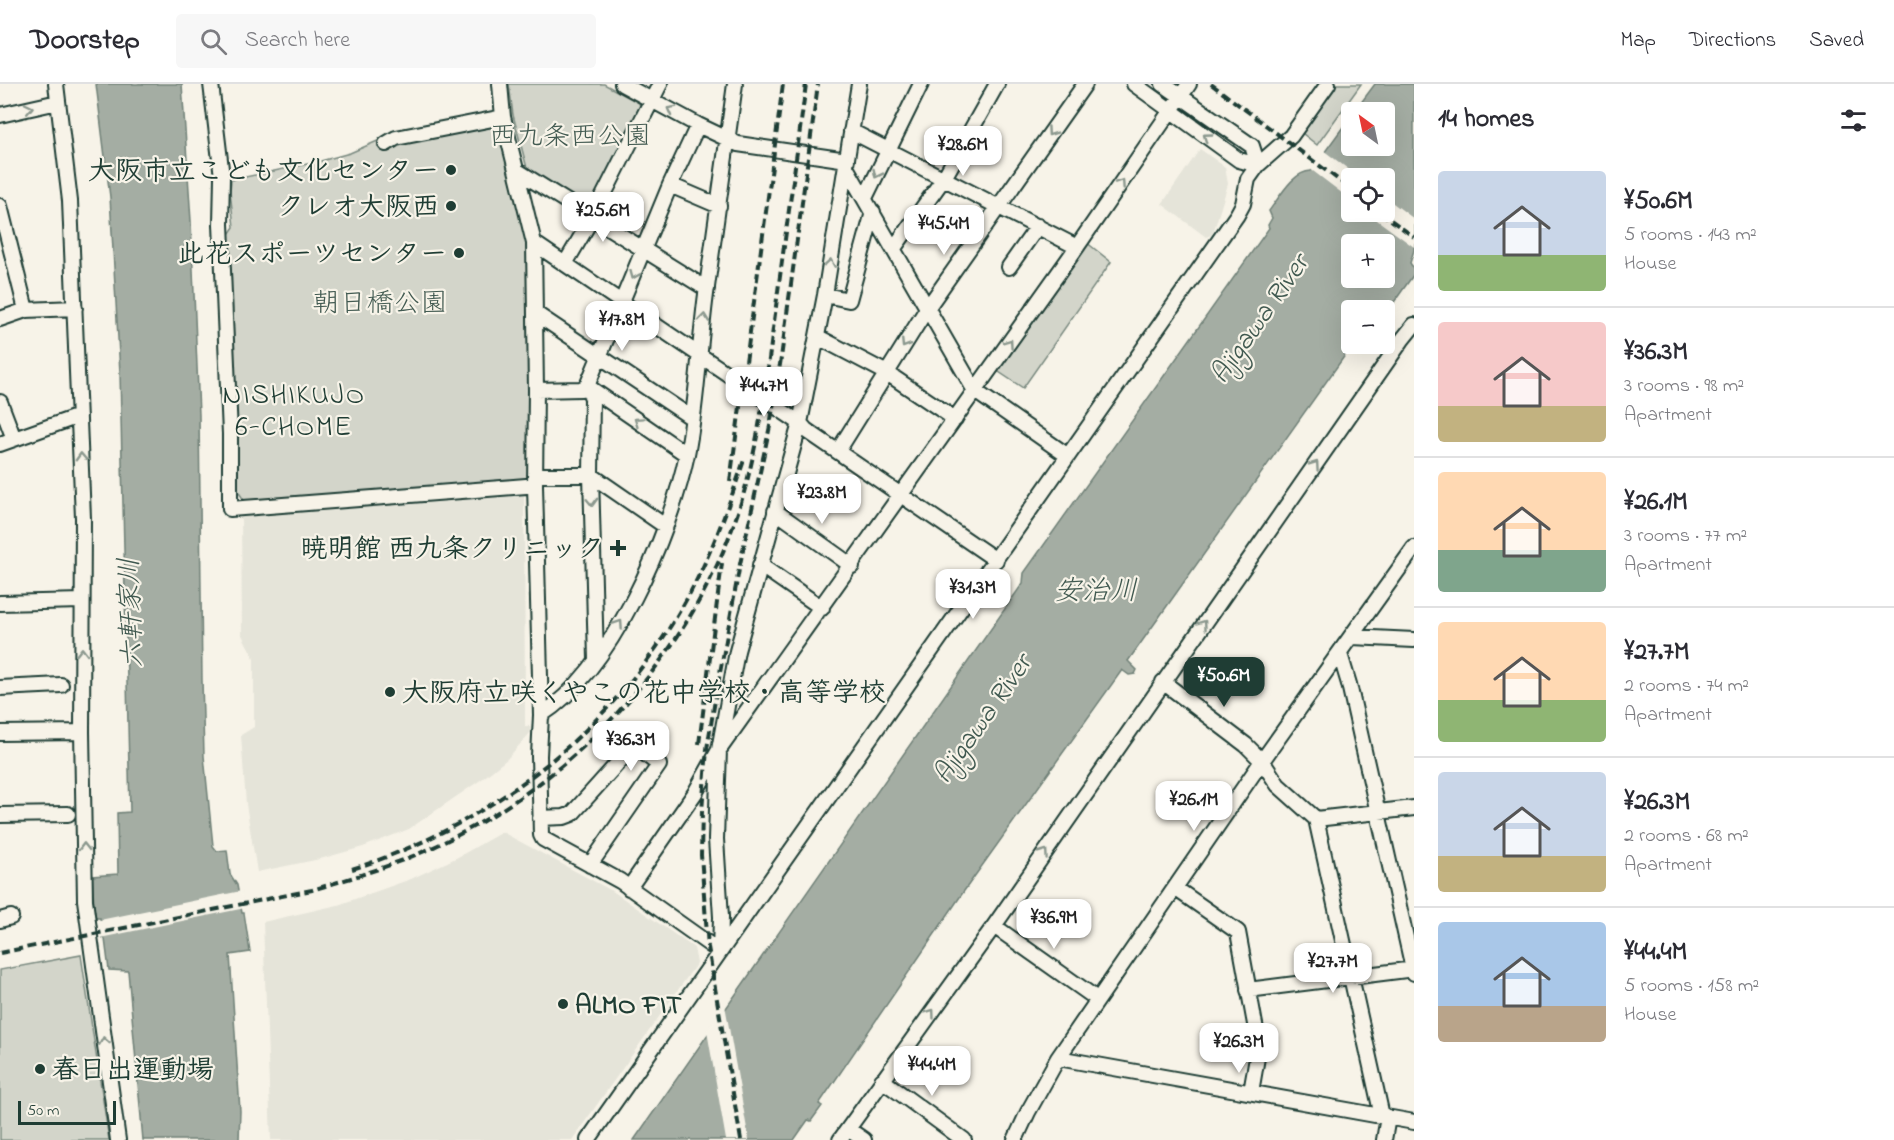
<!DOCTYPE html>
<html lang="en">
<head>
<meta charset="utf-8">
<style>
	:root { --surface:#fff; --page:#f7f7f7; --text:#2b2b33; --muted:#7c7c81; --line:#e1e1e2; --accent:#1f3d34 }
	body { margin:0; font-family:"Indie Flower","Klee One",sans-serif; background:var(--page); color:var(--text); height:100vh; display:flex; flex-direction:column; font-size:22px; white-space:nowrap }
	* { box-sizing:border-box; margin:0 }
	p { font-size:20px; color:var(--muted) }
	.icon { flex:none; width:33px; height:33px; fill:none; stroke:currentColor; stroke-width:2; stroke-linecap:round; stroke-linejoin:round }
	.map { position:relative; flex:1; overflow:hidden }
	.sheet { display:flex; flex-direction:column; background:var(--surface); width:480px }
	.sheet>* { flex:none }
	.needle { width:39px; rotate:327deg }
	.tools { position:absolute; left:1341px; top:18px; display:grid; gap:12px }
	.tools a { display:grid; place-items:center; width:54px; height:54px; border-radius:6px; background:var(--surface); box-shadow:0 6px 24px #0002; font-size:30px }
	.scale { position:absolute; left:18px; bottom:15px; width:98px; box-sizing:border-box; padding-left:6px; border:3px solid #1f3d34; border-top:0; font-size:16px; line-height:21px; white-space:nowrap; color:#1f3d34; -webkit-text-stroke:4px #f7f3e8; paint-order:stroke }
	.price { position:absolute; translate:-50% -51px; padding:0 14px; border-radius:12px; background:#fff; color:#222; font-size:20px; line-height:39px; filter:drop-shadow(0 2px 3px #0008) }
	.price::after { content:''; position:absolute; left:50%; top:36px; width:18px; height:14px; margin-left:-9px; background:inherit; clip-path:polygon(0 0,100% 0,50% 100%) }
	.price.current { background:var(--accent); color:#fff }
	ul { padding:0; list-style:none }
	li { display:flex; align-items:center; gap:18px; height:150px; padding:0 24px }
	li+li { border-top:2px solid var(--line) }
	li span { display:grid; place-items:center; flex:none; width:168px; height:120px; border-radius:6px; color:#555 }
	li>.icon { margin-inline-start:auto }
	span .icon { width:72px; height:72px; fill:#fffc; stroke-width:1 }
	li b { font-size:26px }
	h2 { display:flex; justify-content:space-between; align-items:center; height:72px; padding:0 24px; font-size:26px }
	header { display:flex; align-items:center; gap:36px; box-sizing:border-box; height:84px; padding:0 30px; background:var(--surface); border-bottom:2px solid var(--line) }
	header strong { font-size:28px }
	nav { display:flex; gap:33px; margin-inline-start:auto; font-size:21px }
	.search { width:420px; height:54px; background:var(--page); display:flex; align-items:center; gap:15px; box-sizing:border-box; padding:0 21px; border-radius:6px; color:var(--muted); font-size:22px }
	main { display:flex; flex:1; min-height:0 }
	.map>svg:first-child { display:block }
</style>
</head>
<body>
<header>
<strong>Doorstep</strong>
<div class="search"><svg class="icon" aria-label="search" viewBox="0 0 24 24"><circle cx="10" cy="10" r="6"/><path d="M15 15l6 6"/></svg>Search here</div>
<nav><a>Map</a><a>Directions</a><a>Saved</a></nav>
</header>
<main>
<div class="map">
<svg width="1414" height="1056" viewBox="0 0 1414 1056">
	<rect width="100%" height="100%" fill="#f7f3e8"/>
	<filter id="ink" filterUnits="userSpaceOnUse"><feTurbulence type="fractalNoise" baseFrequency=".0167" numOctaves="2"/><feDisplacementMap in="SourceGraphic" scale="12" xChannelSelector="R" yChannelSelector="G"/><feConvolveMatrix kernelMatrix="1 2 1 2 8 2 1 2 1" color-interpolation-filters="sRGB"/></filter>
	<g filter="url(#ink)">
		<path fill="#e5e4d9" d="M1200 65 1225 83 1228 100 1214 146 1211 151 1206 153 1162 120Z
			M524 405 525 642H530L531 648 507 675 482 695 409 745 363 763 320 775 257 788 246 720 241 651 254 643V574L242 551 241 428Z
			M502 748 614 808 694 864 697 879 572 1056H271L263 838 338 821 411 795 458 773Z"/>
		<path fill="#d3d5ca" stroke="#79897f" stroke-width="1.5" d="M509 0H604L639 19 641 25 589 123 585 124 528 88 513 31Z
			M1337 0H1361L1317 61 1302 49Z
			M498 31 530 157 529 395 247 421 236 404 227 153 234 143 230 107 231 96 317 78 350 69 396 49Z
			M1086 158 1111 178 1023 304 996 286Z
			M81 871 109 1056H0V886Z"/>
		<path fill="#a4ada3" stroke="#6f8077" stroke-width="1.5" fill-rule="evenodd" d="M96 0H182L191 137 199 331 202 596 204 672 213 762 217 767 227 766 230 790 237 801 242 829H244L250 868 230 871 240 1027 239 1056H143L128 887 109 886 105 855 103 854 100 834H95L92 792 118 790 117 729 130 728 120 289 110 113Z
			M1375 0H1414V166L1410 179 1414 185V190L1387 228 1381 225 1352 226 1353 260 1128 577 1137 586 1135 590 1129 591 1122 586 964 807 819 1020 822 1022 811 1037 808 1036 794 1056H634L1023 499 1024 489 1269 144 1268 141 1272 134 1269 127C1279 114 1293 87 1311 87L1351 32 1352 62H1384V28H1354ZM1352 94H1384V128H1352ZM1352 160H1384V194H1352Z"/>
		<path fill="#f7f3e8" d="M1323 66 1360 94H1352L1351 116 1309 84Z
			M1385 113 1414 135V163L1366 128H1384Z
			M241 807 245 824 100 854 97 837H95Z
			M725 921 749 1056H726L707 947Z"/>
		<g fill="none" stroke-linecap="round" stroke-linejoin="round">
			<g stroke="#1f3d34" stroke-width="18">
				<path id="minor" d="M56 0 70 117 83 434 82 648 85 816 118 1056
					M211 0 222 93 221 140 230 350V425L526 402
					M500 0 503 33 534 159 536 306 535 401 541 631 539 672 541 751 543 755 620 797 720 868
					M622 0 698 41 738 60 847 76
					M1134 0 1239 76 1258 81
					M1163 0 1252 62 1258 81
					M0 31 58 18
					M851 47 1077 163
					M386 60 396 54 503 33
					M846 83 975 307 1068 372
					M516 86 707 205
					M670 101 719 122
					M865 114 921 0
					M0 122 26 226
					M534 159 800 339 806 346 996 476
					M894 164 944 94 997 0
					M565 180 592 134 660 0
					M1009 183 1038 142
					M825 211 849 216 873 128
					M535 229 692 334
					M0 235 26 226 75 224
					M818 253 887 289 955 335
					M536 306 581 305 587 302 686 370
					M0 318 14 355
					M0 360 79 332
					M838 367 928 223 1085 0
					M535 391H591L665 442
					M775 427 852 482
					M760 481 822 524
					M0 519 82 517
					M1352 553 1414 556
					M1340 570 1349 600 1414 889
					M596 575 591 391 592 314 587 302 670 101 698 41
					M1163 598 1246 661 1262 677 1278 701 1316 735 1382 1032
					M0 604 61 601
					M541 631C612 586 670 451 687 370 698 315 699 258 707 203 716 135 726 68 735 0
					M0 649 82 648
					M0 731 68 730
					M540 734 564 733 572 730 634 661 659 681 590 781
					M1316 735 1414 724
					M629 804 695 709 719 666 1072 170 1189 0
					M1175 804 1238 848 1259 962 1251 1008
					M0 836 11 833
					M994 842 1097 915
					M720 868 721 833 716 755 719 666 737 567 800 339 825 211 859 0
					M1248 906 1414 885
					M1058 974 1414 1038
					M882 996 964 1056
					M848 1045 864 1056
					M588 1056 1237 131 1243 120 1248 95 1258 81 1291 52 1328 0
					M840 1056 994 842 1402 256 1414 241
					M1015 1056 1028 1028 1058 974 1262 677 1414 464
					M1384 1056 1388 1033"/>
			</g>
			<use href="#minor" stroke="#f7f3e8" stroke-width="14"/>
			<path stroke="#1f3d34" stroke-width="4" stroke-dasharray="9 4.5" stroke-linecap="butt" d="M1211 0 1352 106
				M1380 128 1414 153
				M730 398 783 0
				M699 660 722 479
				M352 785C495 740 620 640 691 507 713 465 729 421 744 376
				M0 869 312 806C355 793 398 780 438 761 575 696 690 573 738 428 759 364 766 296 775 230 785 153 796 77 806 0
				M741 1056 708 863 701 771 702 727 707 665 715 616 740 480 770 342 781 274 818 0"/>
		</g>
		<defs><path id="oneway-chevron" d="M-2-3.5L2.5 0L-2 3.5" fill="none" stroke-width="1.6" stroke-linecap="round" stroke-linejoin="round" transform="scale(1.5)"/></defs>
		<g stroke="#8b988e">
			<use href="#oneway-chevron" transform="translate(29 24) rotate(-12)"/>
			<use href="#oneway-chevron" transform="translate(671 26) rotate(-151)"/>
			<use href="#oneway-chevron" transform="translate(1051 48) rotate(125)"/>
			<use href="#oneway-chevron" transform="translate(1207 53) rotate(-144)"/>
			<use href="#oneway-chevron" transform="translate(877 90) rotate(116)"/>
			<use href="#oneway-chevron" transform="translate(1121 99) rotate(-56)"/>
			<use href="#oneway-chevron" transform="translate(830 179) rotate(-81)"/>
			<use href="#oneway-chevron" transform="translate(634 191) rotate(113)"/>
			<use href="#oneway-chevron" transform="translate(704 234) rotate(-84)"/>
			<use href="#oneway-chevron" transform="translate(1009 259) rotate(-55)"/>
			<use href="#oneway-chevron" transform="translate(905 260) rotate(122)"/>
			<use href="#oneway-chevron" transform="translate(638 337) rotate(-145)"/>
			<use href="#oneway-chevron" transform="translate(81 373) rotate(-92)"/>
			<use href="#oneway-chevron" transform="translate(1315 381) rotate(-55)"/>
			<use href="#oneway-chevron" transform="translate(592 418) rotate(88)"/>
			<use href="#oneway-chevron" transform="translate(619 540) rotate(-56)"/>
			<use href="#oneway-chevron" transform="translate(1203 540) rotate(-55)"/>
			<use href="#oneway-chevron" transform="translate(82 568) rotate(-90)"/>
			<use href="#oneway-chevron" transform="translate(84 763) rotate(-91)"/>
			<use href="#oneway-chevron" transform="translate(1044 769) rotate(-55)"/>
			<use href="#oneway-chevron" transform="translate(931 929) rotate(-54)"/>
			<use href="#oneway-chevron" transform="translate(104 957) rotate(-99)"/>
		</g>
	</g>
	<g fill="#1f3d34" stroke="#f7f3e8" stroke-width="2">
		<circle cx="451" cy="86" r="6"/>
		<circle cx="451" cy="122" r="6"/>
		<circle cx="459" cy="169" r="6"/>
		<path d="M615 455h6v6h6v6h-6v6h-6v-6h-6v-6h6z"/>
		<circle cx="390" cy="608" r="6"/>
		<circle cx="563" cy="920" r="6"/>
		<circle cx="40" cy="985" r="6"/>
	</g>
	<g text-anchor="middle" stroke-width="4.5" stroke-linejoin="round" paint-order="stroke">
		<g font-size="27" fill="#435b52" stroke="#f7f3e8">
			<text x="570" y="60">西九条西公園</text>
			<text x="380" y="227">朝日橋公園</text>
		</g>
		<g font-size="27" font-weight="bold" fill="#1f3d34" stroke="#f7f3e8" text-anchor="end">
			<text x="439" y="95">大阪市立こども文化センター</text>
			<text x="439" y="131">クレオ大阪西</text>
			<text x="447" y="178">此花スポーツセンター</text>
			<text x="604" y="473">暁明館 西九条クリニック</text>
			<text x="402" y="617" text-anchor="start">大阪府立咲くやこの花中学校・高等学校</text>
			<text x="575" y="929" text-anchor="start">ALMO FIT</text>
			<text x="52" y="994" text-anchor="start">春日出運動場</text>
		</g>
		<g font-size="28" font-style="italic" fill="#405950" stroke="#f7f3e8">
			<text transform="translate(1258 234) rotate(-55)" y="10">Ajigawa River</text>
			<text x="1096" y="515">安治川</text>
			<text transform="translate(129 529) rotate(-92)" y="10">六軒家川</text>
			<text transform="translate(981 634) rotate(-55)" y="10">Ajigawa River</text>
		</g>
		<g font-size="28" letter-spacing="1.5" fill="#1f3d34" stroke="#f7f3e8">
			<text x="294" y="319">NISHIKUJO<tspan x="294" dy="32">6-CHOME</tspan></text>
		</g>
	</g>
</svg>
<div class="tools">
<a><svg class="needle" viewBox="-14 -14 28 28"><path d="M0-13l5 13h-10z" fill="#e53935"/><path d="M0 13l5-13h-10z" fill="#7c7c81"/></svg></a>
<a><svg class="icon" aria-label="locate" viewBox="0 0 24 24"><circle cx="12" cy="12" r="6"/><path d="M12 2v4M12 18v4M2 12h4M18 12h4"/></svg></a>
<a>+</a>
<a>−</a>
</div>
<div class="scale">50 m</div>
<b class="price" style="left:963px;top:93px">¥28.6M</b>
<b class="price" style="left:603px;top:159px">¥25.6M</b>
<b class="price" style="left:944px;top:172px">¥45.4M</b>
<b class="price" style="left:622px;top:268px">¥17.8M</b>
<b class="price" style="left:764px;top:334px">¥44.7M</b>
<b class="price" style="left:822px;top:441px">¥23.8M</b>
<b class="price" style="left:973px;top:536px">¥31.3M</b>
<b class="price current" style="left:1224px;top:624px">¥50.6M</b>
<b class="price" style="left:631px;top:688px">¥36.3M</b>
<b class="price" style="left:1194px;top:748px">¥26.1M</b>
<b class="price" style="left:1054px;top:866px">¥36.9M</b>
<b class="price" style="left:1333px;top:910px">¥27.7M</b>
<b class="price" style="left:1239px;top:990px">¥26.3M</b>
<b class="price" style="left:932px;top:1013px">¥44.4M</b>
</div>
<section class="sheet">
<h2>14 homes<svg class="icon" aria-label="filters" viewBox="0 0 24 24"><path d="M4 7h16M4 17h16"/><circle cx="9" cy="7" r="2"/><circle cx="15" cy="17" r="2"/></svg></h2>
<ul>
<li><span style="background:linear-gradient(#c9d6e8 70%,#8fb573 0)"><svg class="icon" aria-label="home" viewBox="0 0 24 24"><path d="M3 11l9-7 9 7M6 9v11h12V9"/></svg></span><div><b>¥50.6M</b><p>5 rooms · 143 m²</p><p>House</p></div></li>
<li><span style="background:linear-gradient(#f6c9c9 70%,#c2b280 0)"><svg class="icon" aria-label="home" viewBox="0 0 24 24"><path d="M3 11l9-7 9 7M6 9v11h12V9"/></svg></span><div><b>¥36.3M</b><p>3 rooms · 98 m²</p><p>Apartment</p></div></li>
<li><span style="background:linear-gradient(#ffd9b3 65%,#7fa58c 0)"><svg class="icon" aria-label="home" viewBox="0 0 24 24"><path d="M3 11l9-7 9 7M6 9v11h12V9"/></svg></span><div><b>¥26.1M</b><p>3 rooms · 77 m²</p><p>Apartment</p></div></li>
<li><span style="background:linear-gradient(#ffd9b3 65%,#8fb573 0)"><svg class="icon" aria-label="home" viewBox="0 0 24 24"><path d="M3 11l9-7 9 7M6 9v11h12V9"/></svg></span><div><b>¥27.7M</b><p>2 rooms · 74 m²</p><p>Apartment</p></div></li>
<li><span style="background:linear-gradient(#c9d6e8 70%,#c2b280 0)"><svg class="icon" aria-label="home" viewBox="0 0 24 24"><path d="M3 11l9-7 9 7M6 9v11h12V9"/></svg></span><div><b>¥26.3M</b><p>2 rooms · 68 m²</p><p>Apartment</p></div></li>
<li><span style="background:linear-gradient(#a9c7e8 70%,#b9a48a 0)"><svg class="icon" aria-label="home" viewBox="0 0 24 24"><path d="M3 11l9-7 9 7M6 9v11h12V9"/></svg></span><div><b>¥44.4M</b><p>5 rooms · 158 m²</p><p>House</p></div></li>
</ul>
</section>
</main>
</body>
</html>
